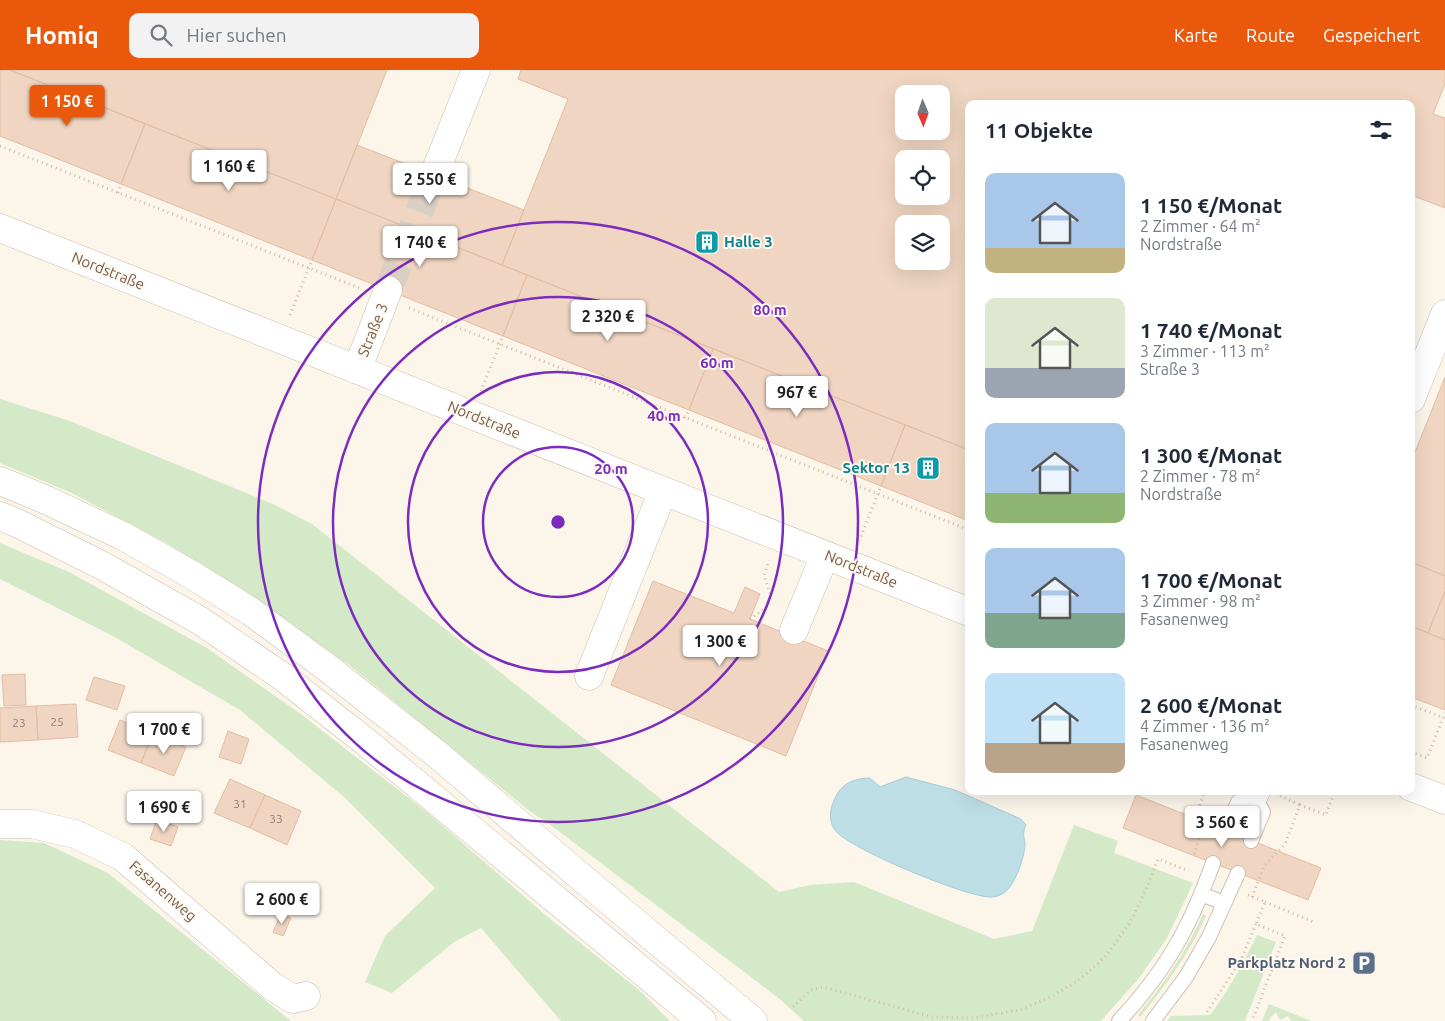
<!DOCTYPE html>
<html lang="de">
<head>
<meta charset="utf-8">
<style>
	:root { --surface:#fff; --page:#f2f2f3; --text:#1f2937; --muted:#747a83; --accent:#ea580c }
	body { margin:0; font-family:Ubuntu,sans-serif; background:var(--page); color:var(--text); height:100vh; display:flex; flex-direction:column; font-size:19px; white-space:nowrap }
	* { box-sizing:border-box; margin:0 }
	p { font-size:16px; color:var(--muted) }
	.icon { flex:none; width:28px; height:28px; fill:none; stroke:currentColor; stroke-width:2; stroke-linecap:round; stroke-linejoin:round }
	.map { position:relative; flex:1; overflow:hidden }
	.details { position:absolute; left:965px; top:30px; width:450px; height:695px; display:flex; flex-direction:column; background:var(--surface); border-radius:10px; box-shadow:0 5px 20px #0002 }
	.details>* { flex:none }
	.needle { width:32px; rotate:178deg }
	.controls { position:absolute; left:895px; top:15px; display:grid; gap:10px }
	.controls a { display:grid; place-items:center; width:55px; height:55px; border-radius:10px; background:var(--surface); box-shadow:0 5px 20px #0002; font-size:25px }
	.price { position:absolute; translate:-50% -42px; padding:0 11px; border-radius:5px; background:#fff; color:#222; font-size:16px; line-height:32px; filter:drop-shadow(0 1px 2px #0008) }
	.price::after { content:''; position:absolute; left:50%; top:30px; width:15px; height:11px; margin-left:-8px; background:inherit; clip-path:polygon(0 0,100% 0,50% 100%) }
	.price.active { background:var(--accent); color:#fff }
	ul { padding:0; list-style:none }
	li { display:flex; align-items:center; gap:15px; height:125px; padding:0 20px }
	li span { display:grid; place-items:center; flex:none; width:140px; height:100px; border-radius:10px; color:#555 }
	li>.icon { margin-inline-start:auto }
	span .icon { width:60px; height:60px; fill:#fffc; stroke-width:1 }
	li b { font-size:21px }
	h2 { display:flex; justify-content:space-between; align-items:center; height:60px; padding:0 20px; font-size:21px }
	header { display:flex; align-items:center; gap:30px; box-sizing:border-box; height:70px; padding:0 25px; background:var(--accent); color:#fff }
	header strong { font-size:24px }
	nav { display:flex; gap:28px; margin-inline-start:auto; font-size:18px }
	.search { width:350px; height:45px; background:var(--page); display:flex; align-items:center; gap:12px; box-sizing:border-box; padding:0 18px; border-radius:10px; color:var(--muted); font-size:19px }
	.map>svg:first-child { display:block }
</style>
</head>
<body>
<header>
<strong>Homiq</strong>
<div class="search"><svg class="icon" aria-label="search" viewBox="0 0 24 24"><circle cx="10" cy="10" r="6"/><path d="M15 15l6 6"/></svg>Hier suchen</div>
<nav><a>Karte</a><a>Route</a><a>Gespeichert</a></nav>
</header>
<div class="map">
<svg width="1445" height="951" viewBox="0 0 1445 951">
	<rect width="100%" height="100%" fill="#fcf5ea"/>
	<path fill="#d4e9c8" d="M0 329 70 351 273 434 312 454 779 822 810 815 854 812 994 869 1032 861 1074 755 1118 771 1114 783 1193 813 1167 868 1140 907 1101 951H804L781 930 556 759 527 739 353 598 255 528 166 473 72 423 0 393Z
		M0 473 69 502 207 578 302 645 428 743 543 843 640 921 670 951H561L481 858 454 872 392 923 365 912 385 866 435 818 344 727 240 640 113 566 0 509Z
		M0 770 44 773 108 803 291 951H0Z
		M1203 844 1206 846C1189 884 1166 915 1140 947L1138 945C1164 914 1187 881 1203 844Z
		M1257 865 1276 872 1245 951H1167L1171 946 1210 945C1229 920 1243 893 1257 865Z
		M1269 934 1311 951H1291L1288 946 1280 950 1276 942 1269 949 1270 951H1262Z"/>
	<path fill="#bedee5" stroke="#a5cdd6" d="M906 707 955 720 1021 749 1026 755C1022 764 1024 765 1025 774 1025 786 1015 815 1005 822 1001 825 996 827 991 827 968 828 847 778 835 760 827 749 831 735 837 724 844 712 857 708 870 708L880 717Z"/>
	<path fill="#f0d6c2" stroke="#e2bda3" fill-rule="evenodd" d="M0 0H10L145 54 121 114 0 66Z
		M10 0H387L336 129Z
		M521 0H1445V14L1433 44 1445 48V138L1411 125V34H969V380L502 195 568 29 518 9ZM904 24H941V61H904ZM904 89H941V126H904ZM904 154H941V191H904Z
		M145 54 336 129 312 190 121 114Z
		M357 75 524 140 502 195 336 129Z
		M336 129 527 205 503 266 312 190Z
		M527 205 713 279 689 340 503 266Z
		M713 279 905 355 881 416 689 340Z
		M1445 307V506L1411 492V392Z
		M905 355 969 380V451L881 416Z
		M1411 492 1445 506V521L1428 563 1411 556Z
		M653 511 734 543 745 517 760 524 750 549 828 581 786 686 611 615Z
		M1445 521V570L1428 563Z
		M1411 556 1445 570V640L1411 627Z
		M25 604 26 635 4 636 2 605Z
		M94 607 125 616 117 640 86 630Z
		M76 634 78 667 38 670 36 636Z
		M36 636 38 670 0 672V638Z
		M120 650 153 664 141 693 108 680Z
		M228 661 249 669 241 694 219 687Z
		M153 664 186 677 174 706 141 693Z
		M230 709 265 725 250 758 214 743Z
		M265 725 301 741 287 775 250 758Z
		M1136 725 1321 798 1308 830 1123 758Z
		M157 749 178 757 171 776 150 769Z
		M281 844 291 848 283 866 273 862Z"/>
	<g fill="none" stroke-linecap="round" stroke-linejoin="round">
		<path stroke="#dacfc3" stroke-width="28" stroke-dasharray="28 14" stroke-linecap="butt" d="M388 220 434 105"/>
		<g stroke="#cebeb0" stroke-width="16">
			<path id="lane" d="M1226 761 1238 732 1254 725 1263 742 1251 771
				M1201 824 1224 833
				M1119 951C1145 923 1169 891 1186 857 1197 836 1205 815 1213 793
				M1153 951 1186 907 1209 867 1238 803"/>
		</g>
		<g stroke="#cebeb0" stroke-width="29">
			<path id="street" d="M434 105 476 0
				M0 158 969 542
				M357 300 388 220
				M1411 329 1445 244
				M794 560 825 485
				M589 606 663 421
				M1411 717 1445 730
				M1254 725 1256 721
				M0 754H32L75 764 123 787 272 916 293 929 306 926"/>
		</g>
		<g stroke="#d0bead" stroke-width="29">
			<path id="secondary" d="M0 411 42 428 123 466 192 505 250 541 325 596 438 685 581 807 753 951
				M0 446 17 453 101 495 199 550 283 607 366 672 702 951"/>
		</g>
		<path stroke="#d5b9a5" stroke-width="3" stroke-dasharray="1 4" stroke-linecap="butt" d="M0 76 362 219
			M118 123 121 114
			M409 238 969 460
			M290 245 312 190
			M481 321 503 266
			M685 348 689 340
			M859 471 881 416
			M750 549 766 538 771 526 764 505 769 490
			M1411 635 1444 648
			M1411 682 1427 688 1445 643
			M1280 726 1300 735
			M1194 784 1199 770 1198 740 1205 721
			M1248 825 1265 832 1256 854 1285 866 1252 951
			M1252 827 1264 796 1285 774 1300 735 1326 745 1335 721
			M1265 832 1314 852
			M793 937 811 920 824 917 932 947 973 948 1020 940 1052 926 1078 911 1105 887 1129 854 1145 822 1158 789 1189 801
			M1207 942 1241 890 1256 854"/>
		<use href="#lane" stroke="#fff" stroke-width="14"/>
		<use href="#street" stroke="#fff" stroke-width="28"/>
		<use href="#secondary" stroke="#fff" stroke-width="28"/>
	</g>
	<g fill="none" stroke="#7b2cbf" stroke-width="2.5">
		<circle cx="558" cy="452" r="75"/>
		<circle cx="558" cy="452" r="150"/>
		<circle cx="558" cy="452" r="225"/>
		<circle cx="558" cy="452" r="300"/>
	</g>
	<defs>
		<g id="building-square" transform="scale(1.25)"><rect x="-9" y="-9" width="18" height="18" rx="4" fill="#0f9aa8" stroke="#fef9f0"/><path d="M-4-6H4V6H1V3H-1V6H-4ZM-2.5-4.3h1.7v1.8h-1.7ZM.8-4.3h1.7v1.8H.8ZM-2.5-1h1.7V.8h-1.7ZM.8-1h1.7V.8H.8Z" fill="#fff"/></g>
		<g id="parking-square" transform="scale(1.25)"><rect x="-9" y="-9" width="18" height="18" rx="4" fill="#5c6f8a" stroke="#fef9f0"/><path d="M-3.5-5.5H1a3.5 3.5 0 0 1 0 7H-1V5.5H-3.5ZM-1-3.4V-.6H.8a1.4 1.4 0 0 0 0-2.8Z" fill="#fff"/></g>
	</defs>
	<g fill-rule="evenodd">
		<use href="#building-square" x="707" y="172"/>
		<use href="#building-square" x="928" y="398"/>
		<use href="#parking-square" x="1364" y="893"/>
	</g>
	<g text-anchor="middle" stroke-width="4" stroke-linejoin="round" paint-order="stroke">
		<g font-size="12" fill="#947b6b">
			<text x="57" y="656">25</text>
			<text x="19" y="657">23</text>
			<text x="240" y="738">31</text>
			<text x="276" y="753">33</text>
		</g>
		<g font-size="15" font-weight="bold" fill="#0d838f" stroke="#fef9f0" text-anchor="start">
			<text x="724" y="177">Halle 3</text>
			<text x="910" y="403" text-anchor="end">Sektor 13</text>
		</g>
		<g font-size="15" fill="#765d4e" stroke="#fef9f0">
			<text transform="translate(108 201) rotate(22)" y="5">Nordstraße</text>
			<text transform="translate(373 260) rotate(-68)" y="5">Straße 3</text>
			<text transform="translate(484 350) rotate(22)" y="5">Nordstraße</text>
			<text transform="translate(861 499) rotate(22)" y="5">Nordstraße</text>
			<text transform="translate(163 821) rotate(41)" y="5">Fasanenweg</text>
		</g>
		<g font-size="15" font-weight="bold" fill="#4e5e75" stroke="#fef9f0" text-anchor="end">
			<text x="1346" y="898">Parkplatz Nord 2</text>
		</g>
	</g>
	<circle cx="558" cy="452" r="8" fill="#7b2cbf" stroke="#fef9f0" stroke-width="2.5"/>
	<g font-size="15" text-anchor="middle" font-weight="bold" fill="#7b2cbf" stroke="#fef9f0" stroke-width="4" stroke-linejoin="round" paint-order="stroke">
		<text x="770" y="245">80 m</text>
		<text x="717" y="298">60 m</text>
		<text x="664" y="351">40 m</text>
		<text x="611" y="404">20 m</text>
	</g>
</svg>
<div class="controls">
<a><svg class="needle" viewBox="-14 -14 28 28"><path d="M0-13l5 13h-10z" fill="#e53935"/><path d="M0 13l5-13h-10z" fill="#747a83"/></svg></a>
<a><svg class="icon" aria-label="locate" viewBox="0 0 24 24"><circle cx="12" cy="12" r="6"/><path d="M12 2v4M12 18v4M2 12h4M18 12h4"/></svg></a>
<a><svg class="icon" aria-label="layers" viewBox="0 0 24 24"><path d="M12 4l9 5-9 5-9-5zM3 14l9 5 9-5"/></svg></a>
</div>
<b class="price active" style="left:67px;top:57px">1 150 €</b>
<b class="price" style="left:229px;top:122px">1 160 €</b>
<b class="price" style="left:430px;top:135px">2 550 €</b>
<b class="price" style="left:420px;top:198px">1 740 €</b>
<b class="price" style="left:608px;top:272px">2 320 €</b>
<b class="price" style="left:797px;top:348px">967 €</b>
<b class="price" style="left:720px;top:597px">1 300 €</b>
<b class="price" style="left:164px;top:685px">1 700 €</b>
<b class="price" style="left:164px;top:763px">1 690 €</b>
<b class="price" style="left:1222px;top:778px">3 560 €</b>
<b class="price" style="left:282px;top:855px">2 600 €</b>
<section class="details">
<h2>11 Objekte<svg class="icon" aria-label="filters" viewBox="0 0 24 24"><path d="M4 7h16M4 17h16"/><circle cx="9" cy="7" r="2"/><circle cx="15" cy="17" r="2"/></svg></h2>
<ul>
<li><span style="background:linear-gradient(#a9c7e8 75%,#c2b280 0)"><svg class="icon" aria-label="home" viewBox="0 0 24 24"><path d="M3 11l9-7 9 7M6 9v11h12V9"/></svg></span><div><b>1 150 €/Monat</b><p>2 Zimmer · 64 m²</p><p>Nordstraße</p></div></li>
<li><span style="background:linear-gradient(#dfe7d0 70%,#9aa5b1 0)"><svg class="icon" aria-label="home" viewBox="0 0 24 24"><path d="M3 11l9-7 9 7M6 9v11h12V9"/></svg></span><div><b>1 740 €/Monat</b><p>3 Zimmer · 113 m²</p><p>Straße 3</p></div></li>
<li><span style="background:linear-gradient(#a9c7e8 70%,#8fb573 0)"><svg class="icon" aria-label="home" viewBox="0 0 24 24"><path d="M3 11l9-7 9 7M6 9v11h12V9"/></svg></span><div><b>1 300 €/Monat</b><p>2 Zimmer · 78 m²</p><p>Nordstraße</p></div></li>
<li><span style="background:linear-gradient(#a9c7e8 65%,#7fa58c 0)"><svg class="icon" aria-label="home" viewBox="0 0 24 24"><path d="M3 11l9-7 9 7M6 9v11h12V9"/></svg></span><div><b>1 700 €/Monat</b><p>3 Zimmer · 98 m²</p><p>Fasanenweg</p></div></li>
<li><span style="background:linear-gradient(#bfe0f5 70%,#b9a48a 0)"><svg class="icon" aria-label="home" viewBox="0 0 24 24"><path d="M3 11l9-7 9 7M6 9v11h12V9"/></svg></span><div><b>2 600 €/Monat</b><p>4 Zimmer · 136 m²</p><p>Fasanenweg</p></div></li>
</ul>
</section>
</div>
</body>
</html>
